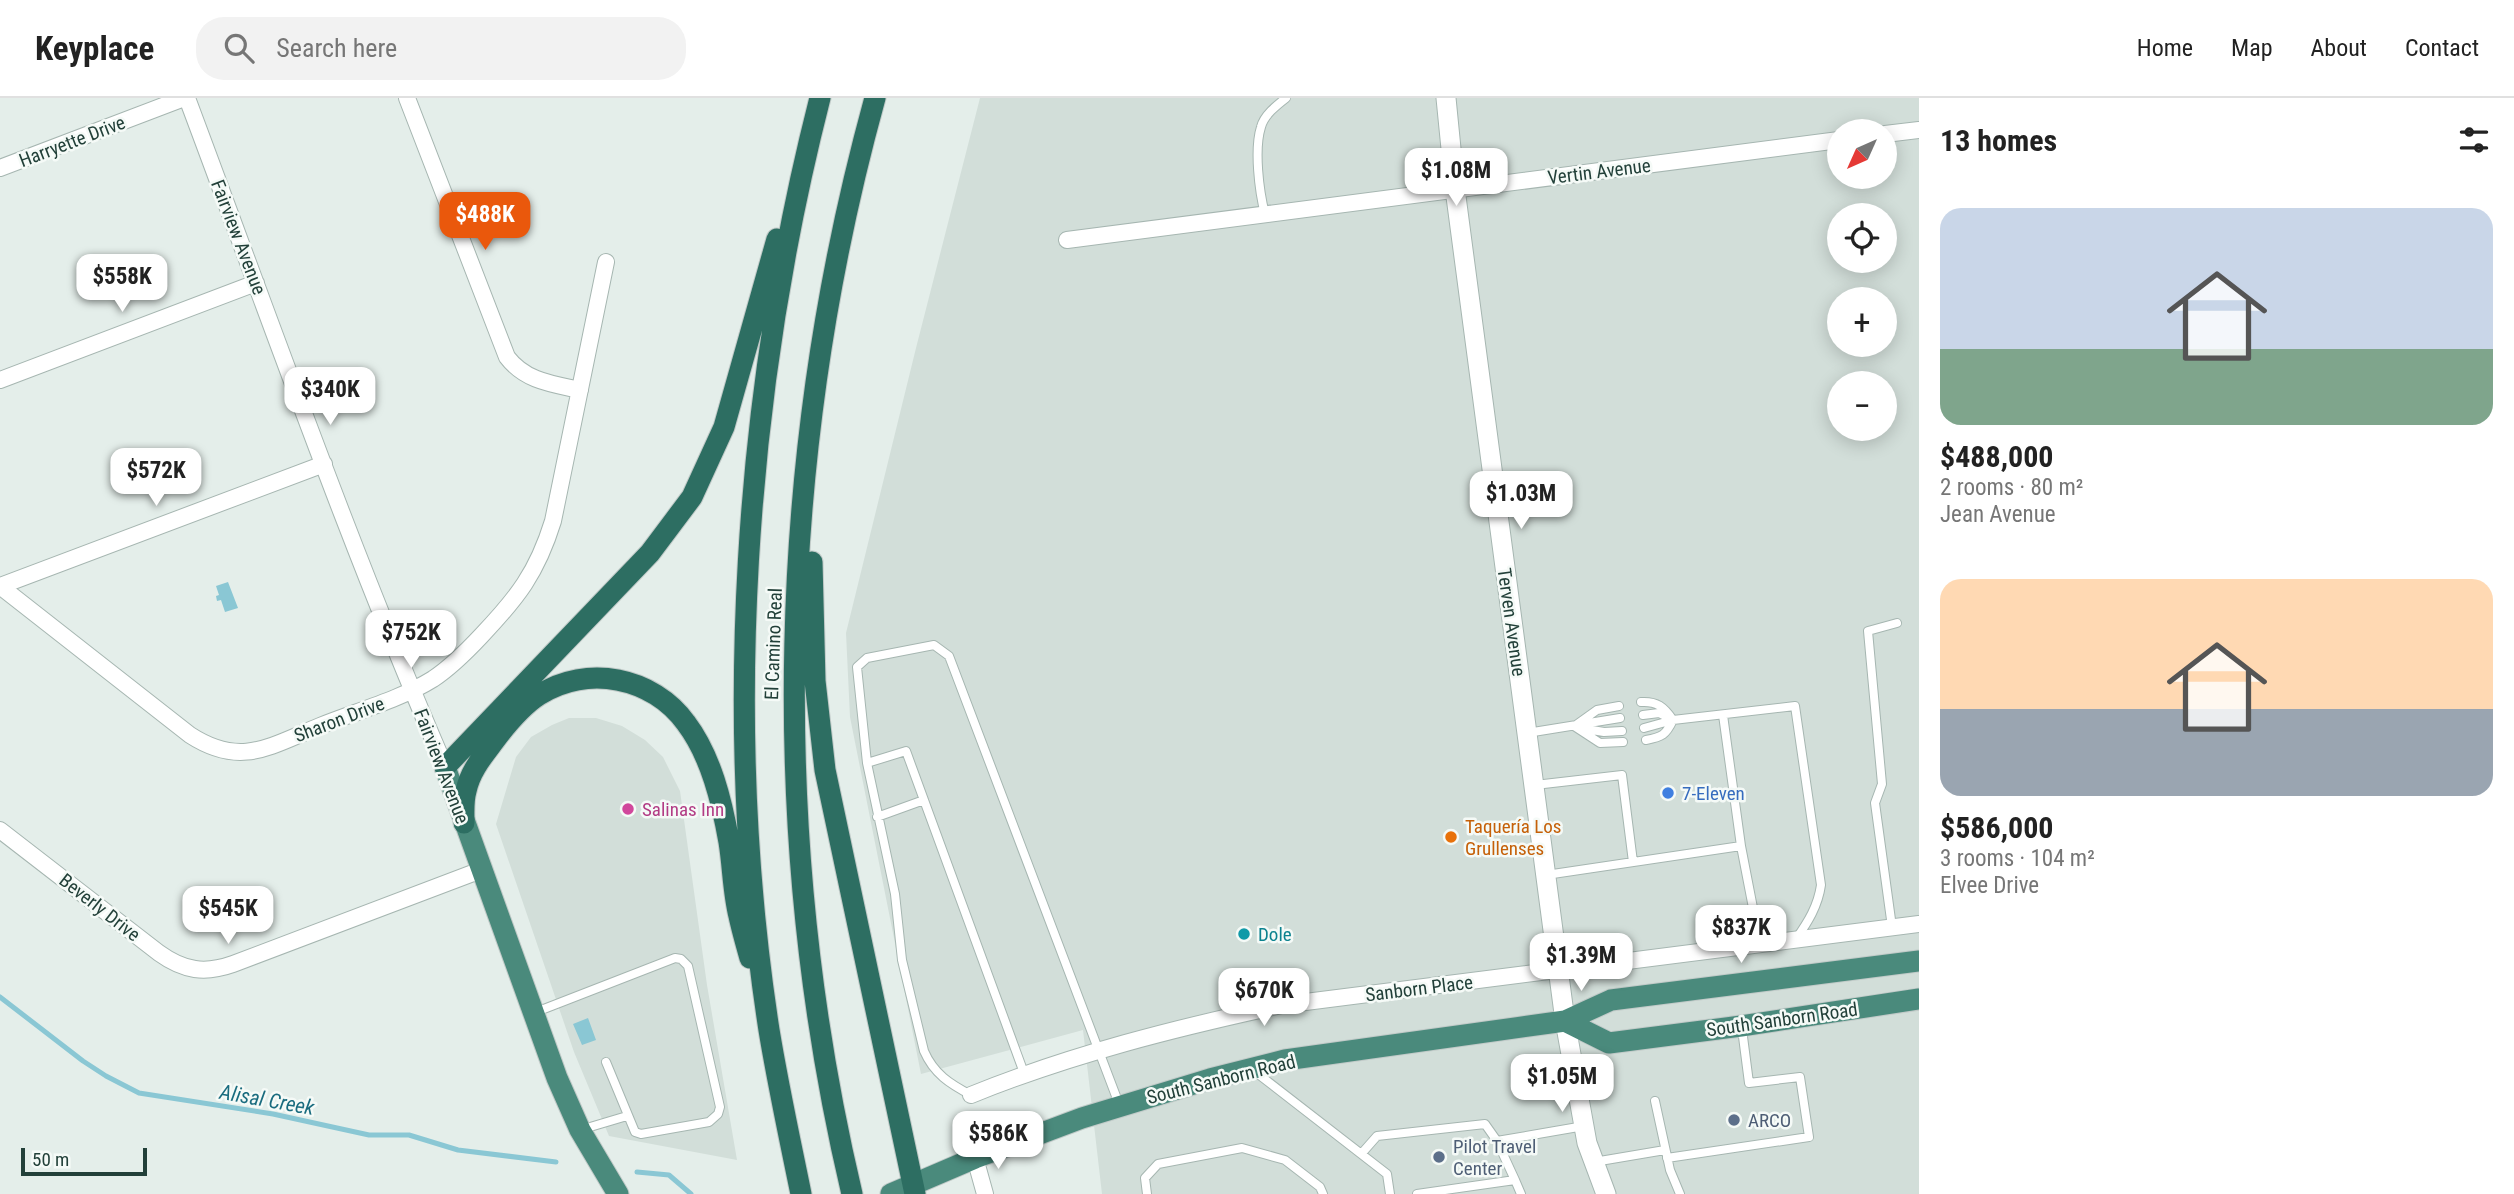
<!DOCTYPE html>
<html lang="en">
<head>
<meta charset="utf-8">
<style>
	:root { --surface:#fff; --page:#f2f2f2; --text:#222; --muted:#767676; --line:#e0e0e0; --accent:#ea580c }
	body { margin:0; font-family:"Roboto Condensed",sans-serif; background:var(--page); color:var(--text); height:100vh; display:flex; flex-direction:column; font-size:26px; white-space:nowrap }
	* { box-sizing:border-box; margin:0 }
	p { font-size:23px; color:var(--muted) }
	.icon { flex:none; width:38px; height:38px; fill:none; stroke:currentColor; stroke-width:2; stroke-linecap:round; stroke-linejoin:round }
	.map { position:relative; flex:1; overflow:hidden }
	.sheet { display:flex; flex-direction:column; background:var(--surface); width:595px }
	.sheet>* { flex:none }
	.needle { width:46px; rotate:225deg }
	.tools { position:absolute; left:1827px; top:21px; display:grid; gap:14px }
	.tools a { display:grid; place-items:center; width:70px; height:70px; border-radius:50%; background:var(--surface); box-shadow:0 4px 18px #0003; font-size:35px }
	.scale { position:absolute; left:21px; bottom:18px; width:126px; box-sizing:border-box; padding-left:7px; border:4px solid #224039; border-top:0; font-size:19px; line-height:24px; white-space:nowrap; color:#224039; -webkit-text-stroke:5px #f5faf7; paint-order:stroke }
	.price { position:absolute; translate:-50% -60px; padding:0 16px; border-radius:14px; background:#fff; color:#222; font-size:23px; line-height:46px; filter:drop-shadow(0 2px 4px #0008) }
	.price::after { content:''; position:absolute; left:50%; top:42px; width:21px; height:16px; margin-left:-10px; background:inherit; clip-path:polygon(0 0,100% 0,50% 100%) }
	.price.selected { background:var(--accent); color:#fff }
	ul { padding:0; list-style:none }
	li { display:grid; align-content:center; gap:14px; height:371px; padding:0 21px }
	li span { display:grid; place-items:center; height:217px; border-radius:21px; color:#555 }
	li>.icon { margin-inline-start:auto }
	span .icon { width:126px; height:126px; fill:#fffc; stroke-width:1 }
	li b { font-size:30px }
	h2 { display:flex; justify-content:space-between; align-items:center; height:84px; padding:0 21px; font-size:30px }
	header { display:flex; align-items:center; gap:42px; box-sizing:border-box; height:98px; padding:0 35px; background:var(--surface); border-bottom:2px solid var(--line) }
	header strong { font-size:33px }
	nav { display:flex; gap:38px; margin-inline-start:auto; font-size:24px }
	.search { width:490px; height:63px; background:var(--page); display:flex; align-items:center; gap:18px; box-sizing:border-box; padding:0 24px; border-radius:28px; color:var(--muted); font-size:26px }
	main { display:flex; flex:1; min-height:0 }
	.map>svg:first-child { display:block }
</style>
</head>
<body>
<header>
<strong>Keyplace</strong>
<div class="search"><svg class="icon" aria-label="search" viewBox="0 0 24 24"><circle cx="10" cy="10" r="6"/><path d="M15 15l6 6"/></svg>Search here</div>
<nav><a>Home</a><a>Map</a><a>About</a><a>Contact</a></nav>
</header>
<main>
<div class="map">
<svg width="1919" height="1096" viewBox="0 0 1919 1096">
	<rect width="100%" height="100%" fill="#e4eeea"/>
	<path fill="#d2ded9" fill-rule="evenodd" d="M980 0H1919V1096H1102L1083 932 921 976 850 619 846 535 916 250ZM1839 33H1885V79H1839ZM1839 117H1885V163H1839ZM1839 201H1885V247H1839ZM1839 285H1885V331H1839Z
		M569 620H596L622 628 645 642 663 659 680 693 707 887 737 1062 609 1038 574 954 496 726 516 659 531 639 552 627Z"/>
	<path fill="#8ac7d4" d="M228 484 238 510 225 514 221 502 217 503 216 498 219 497 216 488Z
		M588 920 596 942 582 947 573 926Z"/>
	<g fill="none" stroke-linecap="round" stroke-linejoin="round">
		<path stroke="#8ac7d4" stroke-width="5" d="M0 899 83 963 106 978 139 995 273 1016 369 1037H409L458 1052 556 1064
			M637 1074 669 1077 691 1096"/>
		<g stroke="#a6b6b1" stroke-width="10">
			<path id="service" d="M1265 116C1259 93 1254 51 1261 29 1264 17 1277 7 1286 0
				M1641 604C1657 603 1664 609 1673 622
				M1643 617 1659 615 1671 621
				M1723 617 1741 748
				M1576 627 1597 612 1619 608
				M1574 628 1600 645 1623 644
				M1580 630 1604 634 1622 633
				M1644 630 1673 622 1795 608 1821 787C1818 808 1808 824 1796 841
				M1527 635 1620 620
				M1646 642C1662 639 1666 637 1673 622
				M867 665 857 569 867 560 934 547 949 558 1119 1006
				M1535 687 1622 677 1633 764
				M877 719 924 702
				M1546 777 1741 748 1760 846
				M1892 829 1875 705 1882 686 1868 533 1897 525
				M536 914 675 860 681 861 688 868 720 1009 718 1016 709 1024 641 1036 635 1034 606 964
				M1253 972 1387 1076 1390 1096
				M971 997C950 986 934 976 924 953L902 862 895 796 867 665 906 653 1024 975
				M1655 1003 1670 1072 1680 1096
				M580 1032 627 1018
				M1497 1043 1515 1082
				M1362 1055 1377 1038 1485 1026 1497 1043 1584 1028
				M1667 1060 1809 1039 1800 979 1749 985 1742 931
				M1594 1064 1665 1052
				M1147 1096 1145 1080 1158 1066 1242 1050 1285 1062 1320 1089 1323 1096
				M1417 1096 1515 1082 1521 1096"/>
		</g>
		<g stroke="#a6b6b1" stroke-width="18">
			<path id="minor" d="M187 0C271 224 350 450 445 669
				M407 0 507 259C525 283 552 286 580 292
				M1885 36 1919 32
				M0 70 184 0
				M1067 142 1839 42
				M0 282 256 185
				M0 488 190 637C241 670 270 648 320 628 357 613 399 602 433 581 451 569 466 554 481 538 517 500 537 475 553 423L606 164
				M0 488 324 366
				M0 732 159 855C184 873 205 876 233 866L481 772
				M971 997C1072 956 1176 930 1282 907L1919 826
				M975 1060 985 1096"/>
		</g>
		<g stroke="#a6b6b1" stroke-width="21">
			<path id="tertiary" d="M1446 0 1455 91 1565 923 1587 1045 1606 1096"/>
		</g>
		<g stroke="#c1cac8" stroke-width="23">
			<path id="trunk" d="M445 669 557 980 580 1032 618 1096
				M1565 923 1609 945 1741 928 1919 901
				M891 1096 975 1060 1082 1020 1210 981 1285 962 1565 923 1611 902 1919 863"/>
		</g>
		<g stroke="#c1cac8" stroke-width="23">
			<path id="motorway" d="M812 464 815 583 825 672 915 1096
				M445 669 650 455 692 399 724 329 777 141
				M464 725C464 714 463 703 466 693 470 673 483 658 495 642 507 626 522 608 539 597 587 566 653 579 686 625 711 658 722 704 729 744 733 769 733 794 739 818 742 832 746 846 750 860
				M801 1096C790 1042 778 987 769 932 722 628 744 297 820 0
				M852 1096C767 737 777 355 875 0"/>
		</g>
		<use href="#service" stroke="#fff" stroke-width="8"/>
		<use href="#minor" stroke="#fff" stroke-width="16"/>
		<use href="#tertiary" stroke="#fff" stroke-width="19"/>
		<use href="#trunk" stroke="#4a8a7c" stroke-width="21"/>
		<use href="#motorway" stroke="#2d6e62" stroke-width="21"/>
	</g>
	<circle fill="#3f7fe0" stroke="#f5faf7" stroke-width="2.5" cx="1668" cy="695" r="7"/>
	<circle fill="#d1479c" stroke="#f5faf7" stroke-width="2.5" cx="628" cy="711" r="7"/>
	<circle fill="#e8710a" stroke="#f5faf7" stroke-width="2.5" cx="1451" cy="739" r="7"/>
	<circle fill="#0f9aa8" stroke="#f5faf7" stroke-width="2.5" cx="1244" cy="836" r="7"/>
	<g fill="#5c6f8a" stroke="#f5faf7" stroke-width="2.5">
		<circle cx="1734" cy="1022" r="7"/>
		<circle cx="1439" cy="1059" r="7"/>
	</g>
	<g text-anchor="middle" stroke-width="5" stroke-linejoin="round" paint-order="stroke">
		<g font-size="19" fill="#224039" stroke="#f5faf7">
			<text transform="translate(72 43) rotate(-21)" y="7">Harryette Drive</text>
			<text transform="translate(1599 73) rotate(-7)" y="7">Vertin Avenue</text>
			<text transform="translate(239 139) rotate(69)" y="7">Fairview Avenue</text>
			<text transform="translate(1512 524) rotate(82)" y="7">Terven Avenue</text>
			<text transform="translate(773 546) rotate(-88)" y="7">El Camino Real</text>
			<text transform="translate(339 621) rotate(-21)" y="7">Sharon Drive</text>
			<text transform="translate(442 668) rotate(69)" y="7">Fairview Avenue</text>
			<text transform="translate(100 809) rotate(38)" y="7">Beverly Drive</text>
			<text transform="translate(1419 890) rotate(-7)" y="7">Sanborn Place</text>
			<text transform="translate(1782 921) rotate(-8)" y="7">South Sanborn Road</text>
			<text transform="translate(1221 981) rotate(-14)" y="7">South Sanborn Road</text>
		</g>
		<g font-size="19" fill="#366cbe" stroke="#f5faf7" text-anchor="start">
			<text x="1682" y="702">7-Eleven</text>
		</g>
		<g font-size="19" fill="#b23c85" stroke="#f5faf7" text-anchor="start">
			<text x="642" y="718">Salinas Inn</text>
		</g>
		<g font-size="19" fill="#c56008" stroke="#f5faf7" text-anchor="start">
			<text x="1465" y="735">Taquería Los<tspan x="1465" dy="22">Grullenses</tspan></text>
		</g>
		<g font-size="19" fill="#0d838f" stroke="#f5faf7" text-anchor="start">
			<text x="1258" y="843">Dole</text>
		</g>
		<g font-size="19" fill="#4e5e75" stroke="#f5faf7" text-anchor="start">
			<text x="1748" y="1029">ARCO</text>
			<text x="1453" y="1055">Pilot Travel<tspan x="1453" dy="22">Center</tspan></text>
		</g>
		<g font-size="21" font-style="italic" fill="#1a6c7f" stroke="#f5faf7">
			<text transform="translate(267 1002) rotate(10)" y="7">Alisal Creek</text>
		</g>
	</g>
</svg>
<div class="tools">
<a><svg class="needle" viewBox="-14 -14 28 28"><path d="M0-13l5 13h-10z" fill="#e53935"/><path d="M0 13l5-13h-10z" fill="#767676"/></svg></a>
<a><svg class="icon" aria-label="locate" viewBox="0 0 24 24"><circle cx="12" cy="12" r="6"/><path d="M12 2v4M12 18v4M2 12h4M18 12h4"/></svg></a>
<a>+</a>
<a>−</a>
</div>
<div class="scale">50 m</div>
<b class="price" style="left:1456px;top:110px">$1.08M</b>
<b class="price selected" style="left:485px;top:154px">$488K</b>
<b class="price" style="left:122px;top:216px">$558K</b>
<b class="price" style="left:330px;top:329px">$340K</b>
<b class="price" style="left:156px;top:410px">$572K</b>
<b class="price" style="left:1521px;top:433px">$1.03M</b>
<b class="price" style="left:411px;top:572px">$752K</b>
<b class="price" style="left:228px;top:848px">$545K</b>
<b class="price" style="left:1741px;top:867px">$837K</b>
<b class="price" style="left:1581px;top:895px">$1.39M</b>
<b class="price" style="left:1264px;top:930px">$670K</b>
<b class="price" style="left:1562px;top:1016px">$1.05M</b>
<b class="price" style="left:998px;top:1073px">$586K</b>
</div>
<section class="sheet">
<h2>13 homes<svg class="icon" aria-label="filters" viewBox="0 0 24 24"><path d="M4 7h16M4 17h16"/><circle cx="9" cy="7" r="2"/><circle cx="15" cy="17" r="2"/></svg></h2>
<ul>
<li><span style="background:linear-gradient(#c9d6e8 65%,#7fa58c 0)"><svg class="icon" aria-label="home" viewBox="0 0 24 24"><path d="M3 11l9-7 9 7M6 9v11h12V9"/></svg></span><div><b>$488,000</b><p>2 rooms · 80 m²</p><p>Jean Avenue</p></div></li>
<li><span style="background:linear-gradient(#ffd9b3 60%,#9aa5b1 0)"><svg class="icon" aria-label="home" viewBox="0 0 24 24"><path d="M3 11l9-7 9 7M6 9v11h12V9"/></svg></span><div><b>$586,000</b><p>3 rooms · 104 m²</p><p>Elvee Drive</p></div></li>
</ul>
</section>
</main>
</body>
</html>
